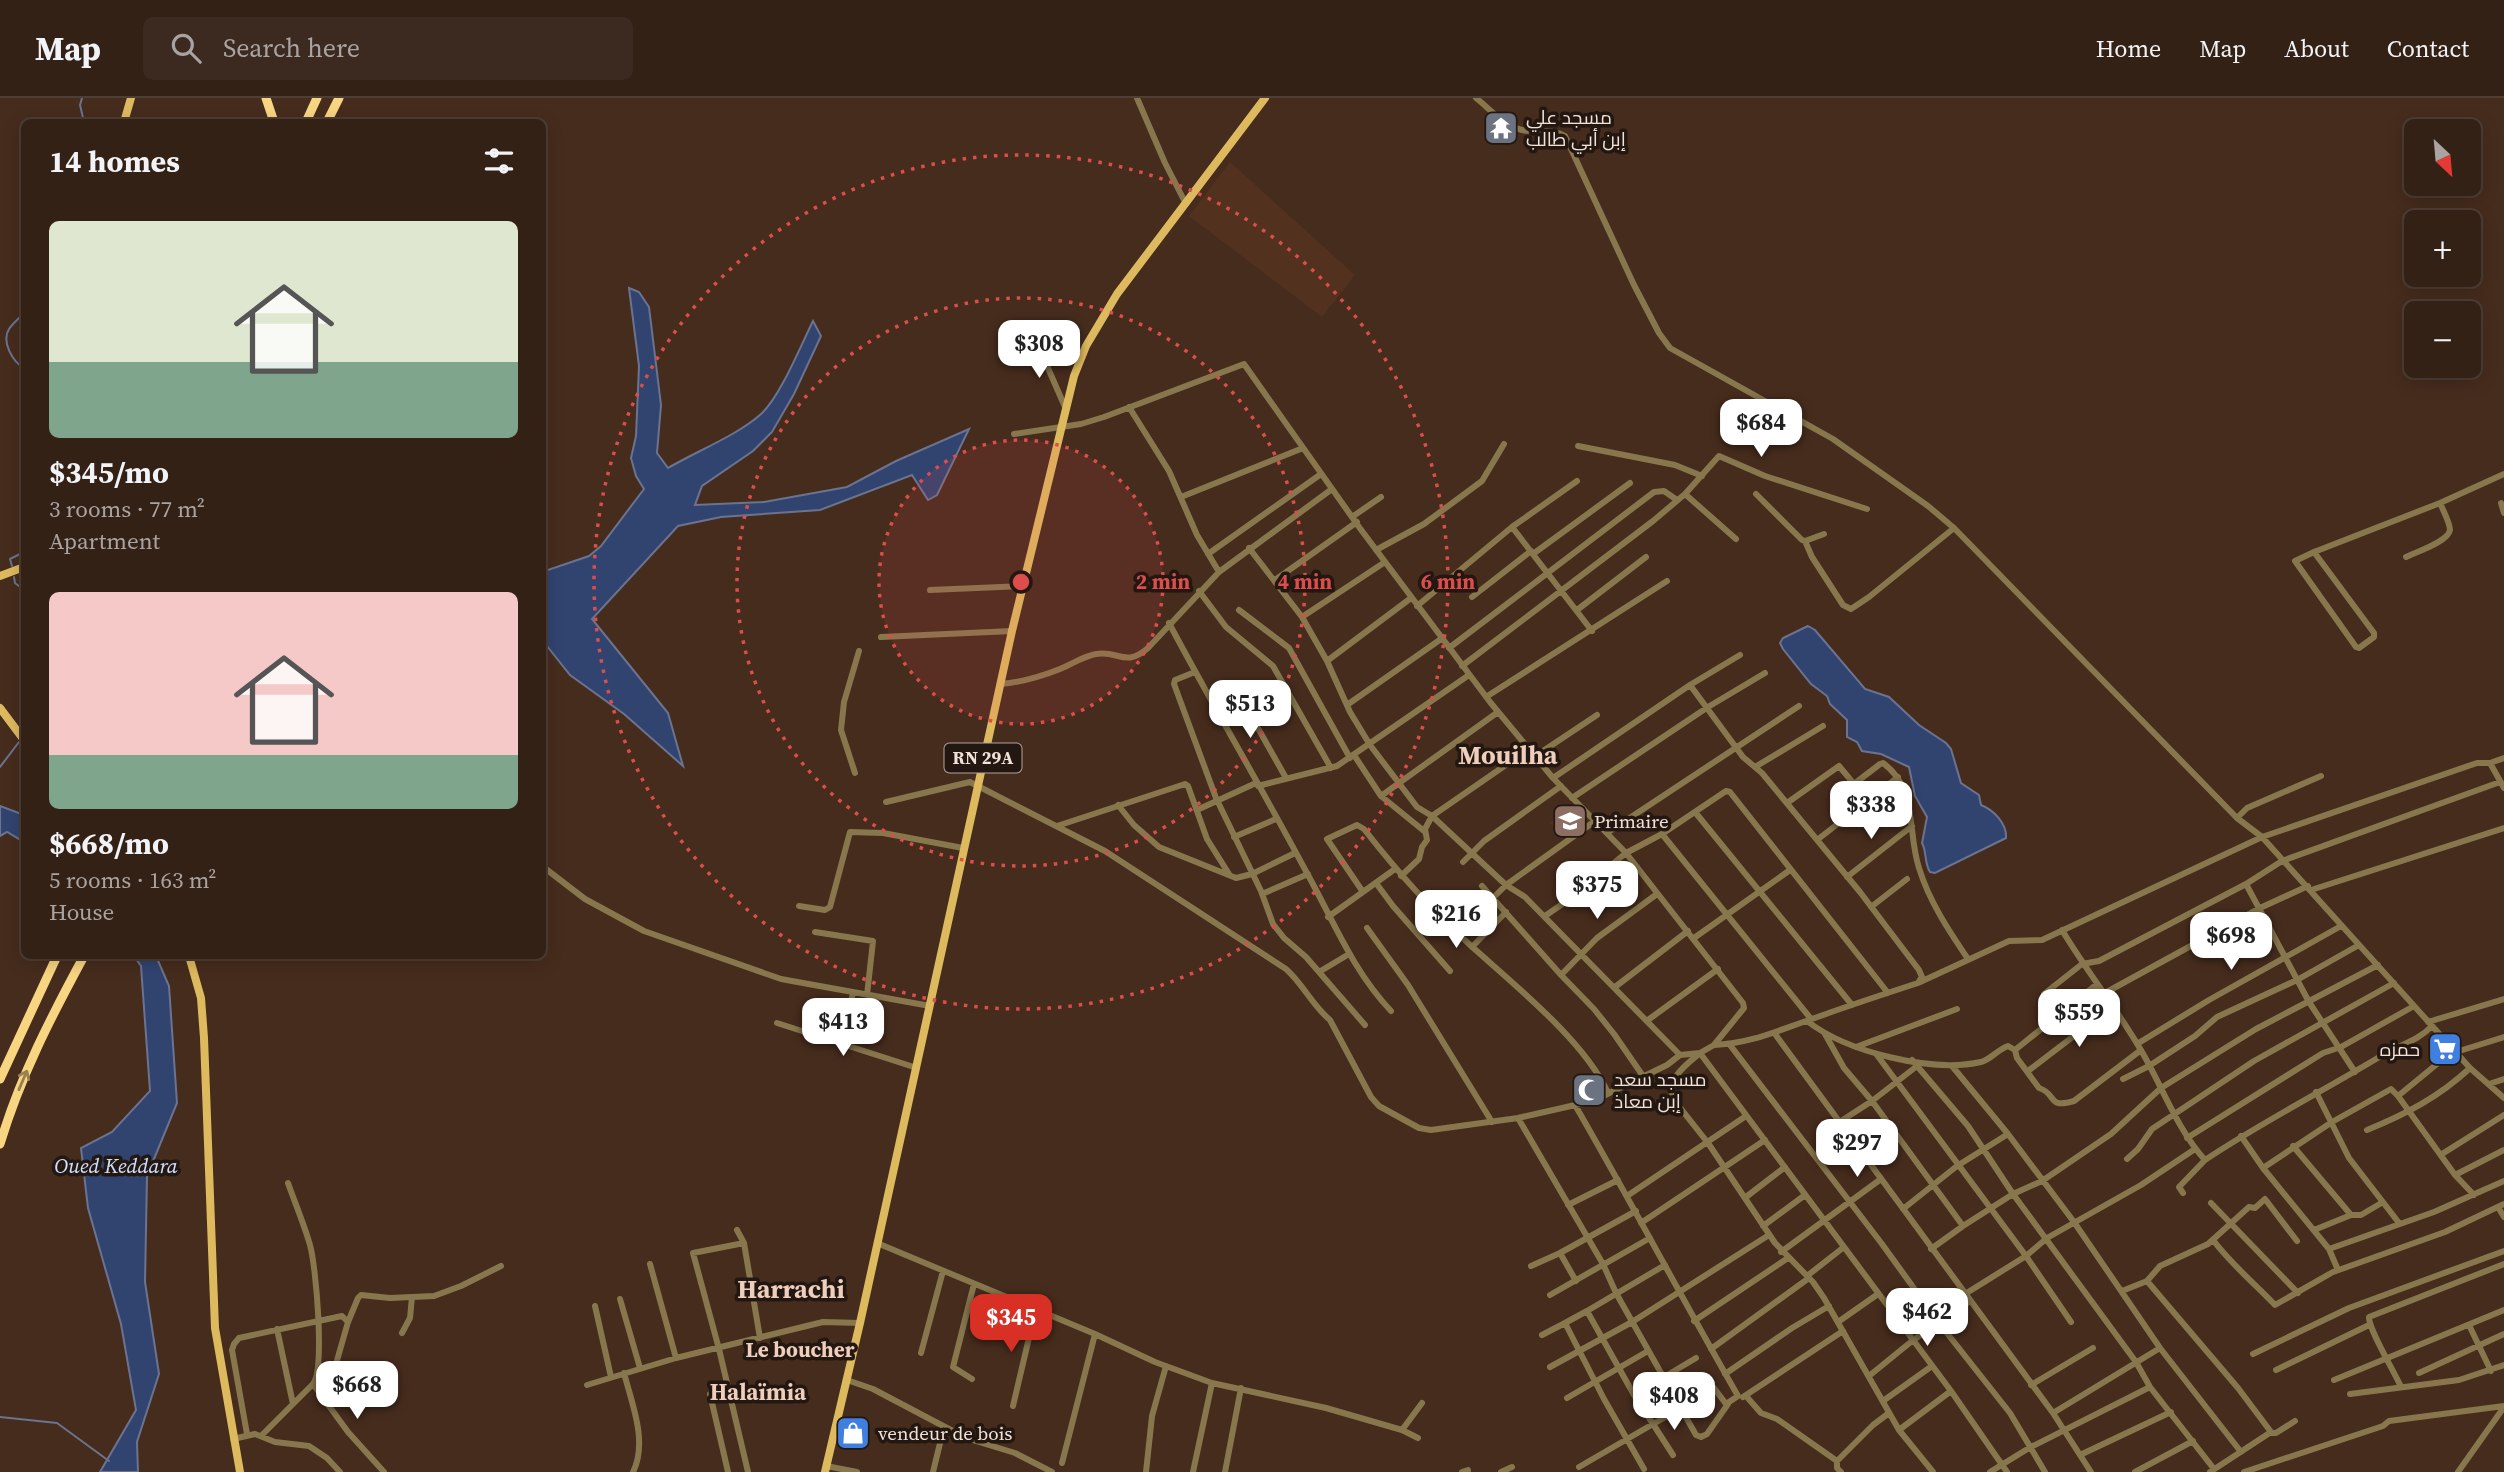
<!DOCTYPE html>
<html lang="en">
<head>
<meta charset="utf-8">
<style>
	:root { --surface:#342116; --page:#3c291f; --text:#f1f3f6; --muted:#a9a3a1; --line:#4e3e35; --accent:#d93025 }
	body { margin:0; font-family:"Source Serif 4",Cairo,serif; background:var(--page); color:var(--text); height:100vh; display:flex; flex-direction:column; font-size:26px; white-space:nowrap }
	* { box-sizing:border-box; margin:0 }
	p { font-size:23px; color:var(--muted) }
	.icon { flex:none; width:38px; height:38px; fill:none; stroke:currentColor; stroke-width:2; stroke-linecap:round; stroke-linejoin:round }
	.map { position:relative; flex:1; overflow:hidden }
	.side { position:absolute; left:21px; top:21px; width:525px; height:840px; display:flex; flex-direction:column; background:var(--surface); border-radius:10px; box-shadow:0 4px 18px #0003,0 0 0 2px var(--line) }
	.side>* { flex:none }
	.needle { width:46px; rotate:154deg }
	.controls { position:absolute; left:2404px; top:21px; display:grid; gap:14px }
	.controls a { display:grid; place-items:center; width:77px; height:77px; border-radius:10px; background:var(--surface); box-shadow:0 4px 18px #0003,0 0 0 2px var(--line); font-size:35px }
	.price { position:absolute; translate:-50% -60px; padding:0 16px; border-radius:14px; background:#fff; color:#222; font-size:23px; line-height:46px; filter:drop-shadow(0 2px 4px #0008) }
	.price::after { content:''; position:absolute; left:50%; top:42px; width:21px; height:16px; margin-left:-10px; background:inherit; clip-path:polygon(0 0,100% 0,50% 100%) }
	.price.on { background:var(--accent); color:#fff }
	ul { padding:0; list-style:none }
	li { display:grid; align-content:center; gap:14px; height:371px; padding:0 28px }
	li span { display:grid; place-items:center; height:217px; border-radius:10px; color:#555 }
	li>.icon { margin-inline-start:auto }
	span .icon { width:126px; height:126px; fill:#fffc; stroke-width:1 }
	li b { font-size:30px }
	h2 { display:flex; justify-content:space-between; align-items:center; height:84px; padding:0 28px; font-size:30px }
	header { display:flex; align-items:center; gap:42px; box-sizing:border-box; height:98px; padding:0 35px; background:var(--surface); border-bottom:2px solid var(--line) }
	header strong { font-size:33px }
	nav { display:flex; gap:38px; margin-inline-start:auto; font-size:24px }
	.search { width:490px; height:63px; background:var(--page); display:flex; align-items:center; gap:18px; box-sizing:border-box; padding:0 24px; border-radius:10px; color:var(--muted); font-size:26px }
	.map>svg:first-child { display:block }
</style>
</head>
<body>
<header>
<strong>Map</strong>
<div class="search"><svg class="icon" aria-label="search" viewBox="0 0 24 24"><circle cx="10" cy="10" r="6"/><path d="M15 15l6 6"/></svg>Search here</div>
<nav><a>Home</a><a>Map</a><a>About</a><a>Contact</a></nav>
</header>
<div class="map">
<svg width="2504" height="1374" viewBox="0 0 2504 1374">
	<rect width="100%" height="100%" fill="#462c1d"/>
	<path fill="#52311f" d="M1230 64 1355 177 1322 219 1189 118Z
		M1577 707 1590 721 1564 739 1550 725Z"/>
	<path fill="#314470" stroke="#6b738f" stroke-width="2" d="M629 190 639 194 649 209 661 307 657 355 668 370C695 354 738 337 761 316 780 299 801 247 813 223L821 238 794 296 772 334 753 353 702 388 695 407 764 404 847 389 896 363 969 331 937 397 928 402 912 377 820 412 721 419 678 428 592 521 668 615 683 668 624 616 570 577 543 543V471L548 472 589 458 601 448 644 391 636 378 631 360 636 338 639 268Z
		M1808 528 1815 532 1865 591 1889 599 1919 627 1946 645 1951 651 1961 685 1979 697 1981 707C1994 712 2007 726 2006 740L1935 775 1930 774C1924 765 1927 754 1922 745L1927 719 1915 698 1909 669 1881 656 1862 653 1857 644 1847 639V622L1830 606 1827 598 1811 586 1783 551 1780 545 1783 540Z
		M0 708 24 717V744L7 734 0 738Z
		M134 858H156L169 888 177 1005 147 1078 145 1184 159 1276 137 1344 138 1374H100L136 1312 121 1226 88 1110 81 1050 112 1034 150 993 141 868Z"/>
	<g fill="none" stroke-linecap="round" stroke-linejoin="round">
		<path stroke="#6b738f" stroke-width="2" d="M82 0 80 7 84 24
			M24 214C20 220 13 225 9 231 1 244 13 264 24 270
			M12 468 10 461 24 454
			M14 479 15 485 24 492
			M0 669 19 644
			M0 1319 57 1325 109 1363"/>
		<path stroke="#88774d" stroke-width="6" d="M1137 0 1165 65 1186 106
			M1476 0C1490 11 1504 28 1522 32 1536 35 1552 30 1565 38L1634 187 1659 235 1670 250 1833 341 1928 408 1954 430 2237 720 2262 739 2470 970 2504 1000
			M1037 245 1065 309
			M1129 309 1169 373 1197 437 1219 474
			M1578 348 1675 367 1702 378
			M1685 396 1736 441
			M1756 396 1802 442 1805 443 1824 436
			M1181 399 1303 350
			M2501 405 2504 415
			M1352 419 1381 399
			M1512 429 1592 533
			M1805 443 1812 459 1843 507 1851 511 1869 499 1954 430
			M1249 450 1302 519 1327 563 1350 614 1370 647 1417 709 1432 718 1506 787 1525 799 1680 957
			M1376 452 1424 426 1482 383 1504 346
			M2314 454 2374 535V539L2359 550 2356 549 2295 463 2314 454 2440 405 2504 376
			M1208 456 1321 376
			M1533 456 1630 385
			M2406 459C2416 454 2448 444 2450 432 2450 425 2443 412 2440 405
			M1275 482 1357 424
			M930 492 1023 488
			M1199 493 1226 529 1273 568 1331 670
			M1472 499 1531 453
			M1417 508 1512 429 1577 383
			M1239 512 1289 550 1350 660
			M1577 512 1646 459
			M1302 519 1385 464
			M1169 525C1214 610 1263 692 1308 777 1334 824 1353 873 1391 913
			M881 539 1012 533
			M1449 550 1654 394 1664 393 1677 402
			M1327 563 1411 500
			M1462 568 1653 423 1685 396 1719 358 1765 378 1867 411
			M1195 574 1175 582 1174 586 1216 700 1261 793 1273 826 1284 840 1306 859 1365 927
			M1001 586C1022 584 1040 579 1060 571 1072 566 1084 558 1096 556 1119 552 1125 570 1148 550L1219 474 1332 391
			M1690 587 1743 659 1762 675 1860 794 1919 872 1922 879 1918 885C1881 897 1845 909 1809 922 1777 933 1748 946 1714 947
			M1236 591 1286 680
			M1486 599 1667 483
			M1347 607 1441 541
			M1354 657 1381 698 1498 614
			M1534 659 1597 617
			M2490 665 2504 660
			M1755 669 1823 628
			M855 675 841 632 844 604 859 553
			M1553 680 1690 587 1740 557
			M1258 688 1337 668 1469 577
			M1381 698 1424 733
			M1572 700 1708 609 1765 575
			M886 704 970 684 1105 753 1286 871C1303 886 1312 907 1330 922L1371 999 1379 1008 1419 1030 1431 1032 1518 1020 1593 1003 1667 967 1680 957 1700 955 1714 947 1744 910 1743 905 1626 755 1553 680 1490 604 1359 429 1244 266 1104 319 1081 326 1014 336
			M1787 705 1839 668 1854 686 1880 666 1883 665C1918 690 1907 734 1919 770 1929 803 1949 833 1968 861
			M1118 707 1134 727 1159 749 1236 780 1252 776 1295 755
			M1197 712 1256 685
			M1695 714 1852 907
			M2237 720 2247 710 2321 678
			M1057 728 1185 686 1188 688 1207 741 1229 776
			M1607 735 1799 608
			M1662 736 1811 921
			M1234 739 1276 721
			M1817 742 1898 679
			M1463 764 1484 743 1561 688
			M542 768 585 801 644 833 781 881 930 908
			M1401 778 1419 761 1422 749 1427 742 1425 731 1432 718 1529 651
			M1847 779 1912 728
			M1376 785 1393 808 1450 873
			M2246 786 2309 904 2355 974
			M1482 788 1561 877 1594 911 1614 936 1643 978
			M2311 792 2504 730
			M1363 794 1327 741 1357 727 1364 731C1396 772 1430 811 1469 846 1512 885 1585 943 1608 995
			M1262 796 1308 776
			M1494 799 1506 787 1595 723
			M799 808 825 812 830 809 850 734 883 735 963 750
			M1871 809 1907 781
			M1545 818 1571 800 1626 755 1662 736 1726 693 1730 694 1888 895
			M1328 819 1395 771
			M1367 830 1408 887 1492 1024
			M2062 832C2087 874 2118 912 2142 954 2163 990 2177 1031 2205 1062 2262 1024 2323 993 2381 958 2399 947 2418 943 2432 928
			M815 834 873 843 867 897
			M1694 840 1790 772
			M1472 849 1506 814
			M1319 874 1349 856
			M1561 877 1597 840 1657 796
			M1918 885 2009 843 2042 842 2262 739 2477 665H2490L2504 690
			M1615 889 1688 833
			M2044 896 2082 866 2099 863 2246 786 2282 763 2500 684
			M2103 896 2260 810 2308 788
			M1648 922 1718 871
			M1807 923C1847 954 1931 975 1981 964 1990 962 1997 952 2008 948L2015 952
			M2428 924 2504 901
			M777 925 917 970
			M1775 936 2053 1315 2091 1374
			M1825 936 1844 970 1872 1003 1963 1128 1931 1151
			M843 946 853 894
			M2137 946 2209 902 2341 828
			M1730 947 1882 1146 1939 1225 2010 1315 2045 1374
			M1856 949 1957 911
			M2015 952 2017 960 2039 990C2058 996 2046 1011 2074 1003L2141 952
			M2015 952 2097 886
			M2456 954 2504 939
			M1877 957 2026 1158 2071 1224
			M1912 962 1968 1028 2013 1096 2136 1264 2150 1289 2214 1371
			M1952 968 2008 1036 2074 1124 2160 1250 2241 1354
			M2028 973 2113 908
			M2123 981 2149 968 2195 938 2217 919 2297 882 2359 847
			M2489 986 2504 981
			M2316 994 2349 1060 2399 1125
			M2398 998 2455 1077 2474 1097
			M1575 1007C1631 1104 1683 1202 1738 1298L1726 1306 1714 1290H1710L1680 1311 1653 1326 1634 1297 1587 1213 1665 1167
			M1518 1020 1603 1166 1616 1195 1696 1337 1701 1339 1707 1336 1728 1306
			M1838 1025 1872 1003 1917 968
			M2367 1032C2406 1016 2439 999 2470 970
			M2241 1038 2263 1070 2329 1151 2338 1172
			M2187 1040 2323 955 2341 949 2414 908
			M2293 1048 2351 1117
			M2442 1056 2504 1017
			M2127 1061 2138 1051 2152 1031 2254 963 2394 885
			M2263 1070 2332 1024 2391 991 2398 998 2454 952
			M2455 1077 2504 1052
			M2183 1095 2179 1089 2205 1062
			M1627 1098 1746 1018
			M1746 1099 1785 1069
			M2211 1105 2298 1195
			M1568 1107 1618 1082
			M2498 1109 2504 1119
			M1903 1111 1957 1068 2008 1036
			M1641 1125 1765 1042
			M1763 1128 1805 1097
			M1963 1128 2013 1096 2042 1083 2111 1036 2161 990 2256 931 2378 867
			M737 1132 744 1145 760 1240
			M2314 1132 2351 1117H2361L2383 1104
			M2213 1142C2231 1166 2254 1185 2275 1207L2333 1174 2445 1134 2504 1106
			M744 1145 693 1155 719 1251 748 1374
			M877 1145 1095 1236 1155 1264 1212 1285 1326 1310 1402 1332 1418 1340
			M2329 1151 2434 1114 2504 1083
			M1781 1154 1881 1081
			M650 1166 676 1260
			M1531 1168 1560 1155
			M1807 1178 1844 1149
			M1576 1183 1560 1155 1636 1113
			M2147 1183 2238 1290 2271 1334 2210 1374
			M2122 1193 2147 1183 2160 1168 2208 1146 2249 1109 2255 1110 2265 1101 2297 1143
			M1965 1196 2026 1158 2047 1140 2141 1087 2195 1051
			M1550 1197 1650 1140
			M412 1199 434 1198 461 1188 501 1168
			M620 1201 640 1270
			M595 1208 611 1279
			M1587 1213 1565 1225 1604 1301 1644 1371
			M1694 1223 1788 1160
			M348 1224 358 1200 361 1197 390 1200 412 1199 410 1220 402 1235
			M1838 1224 1878 1196
			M2469 1227 2491 1273
			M277 1231 293 1306
			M1542 1237 1565 1225
			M1711 1251 1809 1180
			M921 1255 943 1173
			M2253 1256 2349 1210 2504 1153
			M1550 1269 1632 1224 1769 1137
			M2276 1272 2369 1227
			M624 1275C632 1306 648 1344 633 1374
			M2419 1275 2504 1236
			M1725 1276 1792 1230 1829 1208
			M1869 1278 1912 1243 1970 1203
			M972 1281 953 1269 974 1186
			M847 1282 873 1291 966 1340 1015 1355 1052 1374
			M2334 1282 2504 1212
			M313 1286 348 1334 384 1374
			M587 1287 676 1260 823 1224 860 1225
			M2031 1287 2093 1250
			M2401 1289C2395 1275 2368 1230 2369 1219L2504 1166
			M710 1296 728 1374
			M2350 1296 2459 1282 2504 1267
			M1634 1297 1696 1260
			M1746 1298 1761 1315 1777 1321 1837 1363V1370L1841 1374
			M1743 1299 1843 1233
			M1567 1300 1648 1253
			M324 1301 379 1292
			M1883 1303 1932 1268
			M1013 1308 1036 1210
			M2053 1315 2160 1250
			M1402 1332 1422 1305
			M1899 1332 1951 1293
			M2270 1335H2276L2295 1323
			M247 1336 232 1252 234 1246 239 1240 342 1218 348 1224 336 1266
			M261 1338 313 1286C325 1270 316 1168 310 1147 304 1126 295 1105 288 1085
			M233 1341 255 1336 275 1344 309 1348 327 1360 340 1374
			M2080 1357 2171 1314
			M1837 1363 1873 1327 1889 1315
			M1062 1365 1095 1236
			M826 1368 857 1374
			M1579 1369 1653 1326 1673 1357
			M933 1374 944 1329
			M1146 1374 1152 1318 1166 1268
			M1193 1374 1212 1285
			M1225 1374 1241 1290
			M1462 1374 1468 1372
			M1501 1374 1512 1369
			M1933 1374 1899 1332 1824 1200 1813 1184 1775 1145 1708 1045 1674 1002C1665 981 1686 967 1700 955L1951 1293 2007 1374
			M1990 1374 2029 1350 2150 1289
			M2135 1374 2193 1343
			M2244 1374 2383 1328 2389 1323 2504 1308
			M2458 1374 2504 1309"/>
		<path stroke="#deba5f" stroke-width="8" d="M124 24 131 0
			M0 478 24 469
			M0 610 24 642
			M189 858 201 900 204 940 215 1230 240 1374
			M825 1374 860 1225 1012 533 1074 278 1086 248 1117 196 1265 0"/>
		<path stroke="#f8d681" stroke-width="9" d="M266 0 274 24
			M306 24 317 0
			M327 24 339 0
			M0 981 57 858
			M0 1046C20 979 51 919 84 858"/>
	</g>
	<defs><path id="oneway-shaft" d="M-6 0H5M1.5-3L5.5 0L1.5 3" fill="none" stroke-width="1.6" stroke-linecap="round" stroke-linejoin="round" transform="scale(1.75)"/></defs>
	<use stroke="#98804f" href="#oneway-shaft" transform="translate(23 982) rotate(-67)"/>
	<circle cx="1021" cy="484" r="142" fill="#dc4d4b" fill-opacity=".12"/>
	<g fill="none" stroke="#dc4d4b" stroke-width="3.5" stroke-dasharray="3.5 7">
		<circle cx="1021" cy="484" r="142"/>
		<circle cx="1021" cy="484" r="284"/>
		<circle cx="1021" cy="484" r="427"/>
	</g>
	<defs>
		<g id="temple-square" transform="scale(1.75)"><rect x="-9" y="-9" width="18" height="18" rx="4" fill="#6b7280" stroke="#231711"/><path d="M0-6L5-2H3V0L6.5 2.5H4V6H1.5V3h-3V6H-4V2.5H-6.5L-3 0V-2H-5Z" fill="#fff"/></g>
		<g id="school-square" transform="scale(1.75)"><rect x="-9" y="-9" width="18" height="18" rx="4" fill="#8d6e63" stroke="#231711"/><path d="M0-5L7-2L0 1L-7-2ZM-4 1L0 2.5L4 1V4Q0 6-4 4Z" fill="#fff"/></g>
		<g id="supermarket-square" transform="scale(1.75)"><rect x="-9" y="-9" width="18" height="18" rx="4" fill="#3f7fe0" stroke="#231711"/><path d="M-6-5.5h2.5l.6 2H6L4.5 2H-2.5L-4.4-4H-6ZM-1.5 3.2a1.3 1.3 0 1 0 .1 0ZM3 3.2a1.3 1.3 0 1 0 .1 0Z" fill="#fff"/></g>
		<g id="mosque-square" transform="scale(1.75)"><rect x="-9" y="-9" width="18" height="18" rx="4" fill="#6b7280" stroke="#231711"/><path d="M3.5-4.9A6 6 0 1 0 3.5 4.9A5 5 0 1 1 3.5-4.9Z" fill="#fff"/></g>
		<g id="shop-square" transform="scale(1.75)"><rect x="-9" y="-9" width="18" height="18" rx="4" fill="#3f7fe0" stroke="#231711"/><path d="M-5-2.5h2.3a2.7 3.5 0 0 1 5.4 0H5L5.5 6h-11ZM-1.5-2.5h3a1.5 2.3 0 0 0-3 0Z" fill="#fff"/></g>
	</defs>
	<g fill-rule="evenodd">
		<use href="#temple-square" x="1501" y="30"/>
		<use href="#school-square" x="1570" y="723"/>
		<use href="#supermarket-square" x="2445" y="951"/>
		<use href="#mosque-square" x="1589" y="992"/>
		<use href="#shop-square" x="853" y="1335"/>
	</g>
	<g text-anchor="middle" stroke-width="7" stroke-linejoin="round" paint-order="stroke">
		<rect fill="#231711" stroke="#b4a49c" stroke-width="2" x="944.5" y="645.5" width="77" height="29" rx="5"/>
		<g font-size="18" font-weight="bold" fill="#f2e1d7">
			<text x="983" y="666">RN 29A</text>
		</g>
		<g font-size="19" fill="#f2e1d7" stroke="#231711" text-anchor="start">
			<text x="1526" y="26">مسجد علي<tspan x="1526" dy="22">إبن أبي طالب</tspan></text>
			<text x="1594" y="730">Primaire</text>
			<text x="2420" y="958" text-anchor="end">حمزه</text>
			<text x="1614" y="988">مسجد سعد<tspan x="1614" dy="22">إبن معاذ</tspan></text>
			<text x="878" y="1342">vendeur de bois</text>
		</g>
		<g font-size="21" font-style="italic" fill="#d2e1fe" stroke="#231711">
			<text x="116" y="1075">Oued Keddara</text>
		</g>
		<g font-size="21" font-weight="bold" fill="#f0cebc" stroke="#231711">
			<text x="800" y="1259">Le boucher</text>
		</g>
		<g font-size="23" font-weight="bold" fill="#f0cebc" stroke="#231711">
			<text x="758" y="1302">Halaïmia</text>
		</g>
		<g font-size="26" font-weight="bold" fill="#f0cebc" stroke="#231711">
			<text x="1508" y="666">Mouilha</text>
			<text x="791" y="1200">Harrachi</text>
		</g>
	</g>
	<circle cx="1021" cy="484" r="10" fill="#dc4d4b" stroke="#231711" stroke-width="3.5"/>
	<g font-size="21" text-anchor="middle" font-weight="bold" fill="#dc4d4b" stroke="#231711" stroke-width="7" stroke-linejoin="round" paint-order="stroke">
		<text x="1163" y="491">2 min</text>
		<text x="1305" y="491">4 min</text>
		<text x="1448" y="491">6 min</text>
	</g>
</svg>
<div class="controls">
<a><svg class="needle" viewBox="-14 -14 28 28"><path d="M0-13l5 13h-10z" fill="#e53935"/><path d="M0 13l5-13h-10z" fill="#a9a3a1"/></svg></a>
<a>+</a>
<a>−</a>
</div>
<b class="price" style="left:1039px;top:282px">$308</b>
<b class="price" style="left:1761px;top:361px">$684</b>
<b class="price" style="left:1250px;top:642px">$513</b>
<b class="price" style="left:1871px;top:743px">$338</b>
<b class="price" style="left:1597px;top:823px">$375</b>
<b class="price" style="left:1456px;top:852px">$216</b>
<b class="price" style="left:2231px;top:874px">$698</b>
<b class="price" style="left:2079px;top:951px">$559</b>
<b class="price" style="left:843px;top:960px">$413</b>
<b class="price" style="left:1857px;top:1081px">$297</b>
<b class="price" style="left:1927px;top:1250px">$462</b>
<b class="price on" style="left:1011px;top:1256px">$345</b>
<b class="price" style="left:357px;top:1323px">$668</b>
<b class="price" style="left:1674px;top:1334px">$408</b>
<section class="side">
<h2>14 homes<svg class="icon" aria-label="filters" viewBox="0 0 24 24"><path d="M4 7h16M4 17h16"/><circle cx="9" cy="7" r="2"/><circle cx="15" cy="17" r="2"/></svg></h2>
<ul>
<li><span style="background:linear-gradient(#dfe7d0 65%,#7fa58c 0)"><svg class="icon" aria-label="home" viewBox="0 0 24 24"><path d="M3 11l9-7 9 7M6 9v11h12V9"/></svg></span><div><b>$345/mo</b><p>3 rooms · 77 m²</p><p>Apartment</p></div></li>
<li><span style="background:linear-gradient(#f6c9c9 75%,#7fa58c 0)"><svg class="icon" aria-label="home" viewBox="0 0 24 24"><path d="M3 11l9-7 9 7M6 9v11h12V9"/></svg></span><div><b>$668/mo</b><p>5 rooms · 163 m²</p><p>House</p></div></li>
</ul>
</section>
</div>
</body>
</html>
